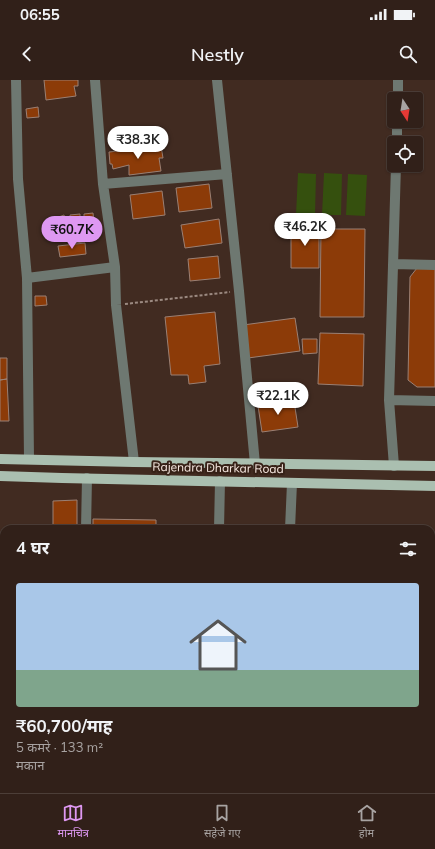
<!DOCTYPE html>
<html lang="hi">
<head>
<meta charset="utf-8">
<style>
	:root { --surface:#312019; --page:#3d2d26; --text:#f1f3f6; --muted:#a8a3a2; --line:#4c3e38; --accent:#de98f2 }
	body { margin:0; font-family:Mulish,"Noto Sans Devanagari",sans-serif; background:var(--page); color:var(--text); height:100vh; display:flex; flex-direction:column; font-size:15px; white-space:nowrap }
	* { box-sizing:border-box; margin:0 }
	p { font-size:13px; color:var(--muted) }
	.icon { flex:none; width:22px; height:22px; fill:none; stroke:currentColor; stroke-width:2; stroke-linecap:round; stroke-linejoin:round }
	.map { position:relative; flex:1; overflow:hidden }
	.panel { position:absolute; left:0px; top:445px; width:435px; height:268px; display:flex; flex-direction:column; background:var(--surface); border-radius:12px 12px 0 0; box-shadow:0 1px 3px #0004,0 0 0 1px var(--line) }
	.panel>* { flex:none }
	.needle { width:26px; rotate:168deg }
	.fabs { position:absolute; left:387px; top:12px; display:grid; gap:8px }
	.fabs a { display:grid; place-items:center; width:36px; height:36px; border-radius:4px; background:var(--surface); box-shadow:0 1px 3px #0004,0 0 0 1px var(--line); font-size:20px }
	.price { position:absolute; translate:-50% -34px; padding:0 9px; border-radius:14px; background:#fff; color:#222; font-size:13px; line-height:26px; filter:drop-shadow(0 1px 2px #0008) }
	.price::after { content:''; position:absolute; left:50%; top:24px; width:12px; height:9px; margin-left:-6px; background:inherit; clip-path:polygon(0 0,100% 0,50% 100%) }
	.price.current { background:var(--accent); color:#111 }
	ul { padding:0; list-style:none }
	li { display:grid; align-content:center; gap:8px; height:212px; padding:0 16px }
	li span { display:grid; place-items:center; height:124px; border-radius:4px; color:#555 }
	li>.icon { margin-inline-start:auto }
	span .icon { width:72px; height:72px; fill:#fffc; stroke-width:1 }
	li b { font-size:17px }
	h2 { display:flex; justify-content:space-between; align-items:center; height:48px; padding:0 16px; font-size:17px }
	.status { display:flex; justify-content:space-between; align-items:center; height:28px; padding:0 20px; background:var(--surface); direction:ltr }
	.status svg { height:11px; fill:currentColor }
	header { display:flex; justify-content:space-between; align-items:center; height:52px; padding:0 16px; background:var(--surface); font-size:18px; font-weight:600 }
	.tabs { display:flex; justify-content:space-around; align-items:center; height:56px; border-top:1px solid var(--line); background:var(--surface); font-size:11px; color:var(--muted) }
	.tabs a { display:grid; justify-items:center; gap:2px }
	.tabs .current { color:var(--accent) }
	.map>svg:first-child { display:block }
</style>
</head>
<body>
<div class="status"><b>06:55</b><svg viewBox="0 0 49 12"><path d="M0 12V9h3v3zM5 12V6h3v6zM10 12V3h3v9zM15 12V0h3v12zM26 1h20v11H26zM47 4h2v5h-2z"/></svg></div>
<header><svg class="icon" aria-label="back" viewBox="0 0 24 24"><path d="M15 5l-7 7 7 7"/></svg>Nestly<svg class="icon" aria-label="search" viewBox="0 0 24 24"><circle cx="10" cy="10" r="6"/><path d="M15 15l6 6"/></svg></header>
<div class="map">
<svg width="435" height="713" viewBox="0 0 435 713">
	<rect width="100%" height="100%" fill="#412b21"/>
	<path fill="#35500e" d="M298 93 316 94 315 135H296Z
		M324 93 342 94 341 135H322Z
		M348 94 367 95 365 136 346 135Z"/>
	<path fill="#8c3b08" stroke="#9b8074" d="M44 0H78V6H74L76 16 46 20Z
		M38 27 39 37 27 38 26 29Z
		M161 66 163 78H159L161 91 129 95V85L113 89 112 84H110L109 72Z
		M209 104 212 128 179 132 176 108Z
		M162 111 165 135 133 139 130 115Z
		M93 133 95 152 88 153 89 161 76 163 75 158 62 159V156H58L57 142H58L56 138 64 135 66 141H70V135L80 134V140L84 139V134Z
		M219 139 222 163 185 168 181 145Z
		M319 146V188H291V147Z
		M321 149H365L364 237H320Z
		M85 163 86 174 60 177 58 166Z
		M218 176 220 198 190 201 188 179Z
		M417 188H435V307H417L408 300 410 197Z
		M35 216H46L47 225 35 226Z
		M215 232 220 284 204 286 206 302 189 304 188 295H171L165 237Z
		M295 238 300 271 248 278 243 245Z
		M320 253 364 254 363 306 318 304Z
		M302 259H317V273L303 274Z
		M0 278H7V299L0 300Z
		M7 299 9 341H0V300Z
		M294 321 298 347 262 352 258 326Z
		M77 420V449H53V421Z
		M93 439 156 440V449H93Z"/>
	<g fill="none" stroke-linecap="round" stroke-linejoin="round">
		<path stroke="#9c8a81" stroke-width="2" stroke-dasharray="3 2" stroke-linecap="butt" d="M125 224 230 212"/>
		<path stroke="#6e7871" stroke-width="10" d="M16 0 18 99 27 198 29 379
			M95 0 103 104 115 187 116 225 134 382
			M217 0 239 211 255 384
			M398 19V0
			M397 63V41
			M103 104 227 94
			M393 184 435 185
			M27 198 115 187
			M389 320 396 85
			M394 386 389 320 435 321
			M86 449 87 398
			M219 449 220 401
			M290 449 292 403
			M306 713 328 711
			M328 713V711L435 709"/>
		<path stroke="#aabfb0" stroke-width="10" d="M0 379 134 382 435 386
			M0 396 62 398 435 406"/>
	</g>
	<g text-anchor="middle" stroke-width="4" stroke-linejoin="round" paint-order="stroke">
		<g font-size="12" fill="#f7e8e1" stroke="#362117">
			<text transform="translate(218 388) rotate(1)" y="4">Rajendra Dharkar Road</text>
		</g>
	</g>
</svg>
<div class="fabs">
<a><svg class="needle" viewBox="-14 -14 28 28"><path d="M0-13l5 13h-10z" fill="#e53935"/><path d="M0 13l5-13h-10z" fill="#a8a3a2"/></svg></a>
<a><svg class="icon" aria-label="locate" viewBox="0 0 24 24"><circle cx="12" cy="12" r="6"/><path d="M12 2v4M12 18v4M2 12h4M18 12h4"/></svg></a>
</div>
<b class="price" style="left:138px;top:80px">₹38.3K</b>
<b class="price" style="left:305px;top:167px">₹46.2K</b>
<b class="price current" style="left:72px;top:170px">₹60.7K</b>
<b class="price" style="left:278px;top:336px">₹22.1K</b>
<section class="panel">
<h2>4 घर<svg class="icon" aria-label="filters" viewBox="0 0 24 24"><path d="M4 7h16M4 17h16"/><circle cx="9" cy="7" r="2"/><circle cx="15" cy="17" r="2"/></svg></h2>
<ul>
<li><span style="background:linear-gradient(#a9c7e8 70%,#7fa58c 0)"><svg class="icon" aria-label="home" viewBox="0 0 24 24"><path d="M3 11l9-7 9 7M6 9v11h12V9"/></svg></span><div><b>₹60,700/माह</b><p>5 कमरे · 133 m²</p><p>मकान</p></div></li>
</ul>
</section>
</div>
<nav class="tabs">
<a class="current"><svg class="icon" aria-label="map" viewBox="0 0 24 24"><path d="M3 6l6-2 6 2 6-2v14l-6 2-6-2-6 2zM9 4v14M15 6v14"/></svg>मानचित्र</a>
<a><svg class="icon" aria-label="saved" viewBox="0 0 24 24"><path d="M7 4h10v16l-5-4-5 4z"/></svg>सहेजे गए</a>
<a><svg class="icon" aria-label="home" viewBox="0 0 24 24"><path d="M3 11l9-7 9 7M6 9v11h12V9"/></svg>होम</a>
</nav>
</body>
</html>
